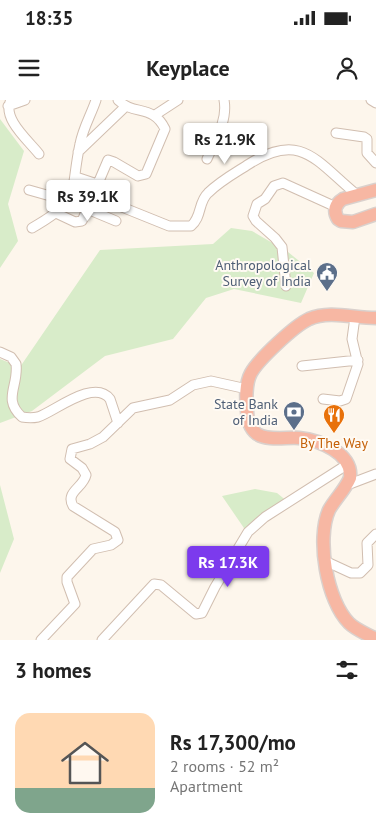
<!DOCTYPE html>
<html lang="en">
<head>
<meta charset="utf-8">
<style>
	:root { --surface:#fff; --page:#f2f2f2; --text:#222; --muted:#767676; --line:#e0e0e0; --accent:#7c3aed }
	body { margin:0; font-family:"PT Sans",sans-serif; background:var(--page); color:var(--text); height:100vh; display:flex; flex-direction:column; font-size:19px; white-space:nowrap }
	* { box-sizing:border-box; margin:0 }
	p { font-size:16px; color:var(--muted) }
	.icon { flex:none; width:28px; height:28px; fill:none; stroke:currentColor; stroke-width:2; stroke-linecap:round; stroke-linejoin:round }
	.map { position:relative; height:540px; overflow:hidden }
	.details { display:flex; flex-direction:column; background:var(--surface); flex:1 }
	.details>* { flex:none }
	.price { position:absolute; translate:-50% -42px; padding:0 11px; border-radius:5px; background:#fff; color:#222; font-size:16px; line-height:32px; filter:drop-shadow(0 1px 2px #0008) }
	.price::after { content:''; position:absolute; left:50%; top:30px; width:15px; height:11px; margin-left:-8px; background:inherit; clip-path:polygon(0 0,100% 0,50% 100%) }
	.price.selected { background:var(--accent); color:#fff }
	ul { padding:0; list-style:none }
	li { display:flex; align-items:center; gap:15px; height:125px; padding:0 15px }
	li+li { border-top:1px solid var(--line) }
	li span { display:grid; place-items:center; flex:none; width:140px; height:100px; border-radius:15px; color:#555 }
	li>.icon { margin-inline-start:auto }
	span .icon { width:60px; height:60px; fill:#fffc; stroke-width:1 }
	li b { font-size:21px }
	h2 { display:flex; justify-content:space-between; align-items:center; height:60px; padding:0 15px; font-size:21px }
	.status { display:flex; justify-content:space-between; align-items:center; height:35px; padding:0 25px; background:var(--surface); direction:ltr }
	.status svg { height:14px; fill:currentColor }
	header { display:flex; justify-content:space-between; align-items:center; height:65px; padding:0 15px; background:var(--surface); font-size:22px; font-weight:700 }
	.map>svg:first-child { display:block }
</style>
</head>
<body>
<div class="status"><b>18:35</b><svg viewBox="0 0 49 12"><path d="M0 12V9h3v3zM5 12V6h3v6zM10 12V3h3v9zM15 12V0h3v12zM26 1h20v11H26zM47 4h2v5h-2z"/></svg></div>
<header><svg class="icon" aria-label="menu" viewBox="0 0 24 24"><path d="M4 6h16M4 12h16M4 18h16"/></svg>Keyplace<svg class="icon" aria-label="person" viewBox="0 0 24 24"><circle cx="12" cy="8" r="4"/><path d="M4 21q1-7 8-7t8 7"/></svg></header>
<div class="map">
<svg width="376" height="540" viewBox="0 0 376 540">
	<rect width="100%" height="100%" fill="#fdf6ec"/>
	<path fill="#d8ecc9" d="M0 19 24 51 8 104 18 141 0 168Z
		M231 128 252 131 288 152 314 173 301 203 234 189 206 198 173 239 105 256 32 311 0 323V259L20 267 100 150 213 144Z
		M0 385 14 439 0 473Z
		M255 389 277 393 288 402 246 431 222 396Z"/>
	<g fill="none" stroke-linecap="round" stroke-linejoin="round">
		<g stroke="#d1beb0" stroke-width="11">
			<path id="minor" d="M11 0C1 18 29 41 39 54
				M371 0 376 3
				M8 6 25 0
				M155 15 178 0
				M336 33 364 37 367 39V53L376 63
				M78 52 125 7
				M207 59C215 41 228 20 224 0
				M76 77 97 84
				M29 90 68 101 116 121
				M92 95 169 126H191C202 117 198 102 208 93 220 81 235 73 249 64 301 31 316 61 356 94
				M58 114 75 122 82 121 108 60 114 62 138 76 146 74 165 29C153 4 134 16 118 0
				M32 128C83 99 69 94 80 44 83 28 91 15 96 0
				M286 186 282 147 275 138 256 121 253 116 257 104 265 99 274 86 283 83 336 107
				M0 252 11 257 16 264C19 286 2 299 22 317 28 318 33 318 38 317 54 312 94 278 110 299L118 323
				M302 266 358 260
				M323 299 340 301 346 299 358 264 352 239 355 217
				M347 385 376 374
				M325 461 351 473H360L368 465 367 443 376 434
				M41 540 75 504 67 482V477L93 449 111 445 118 440 115 432 73 406C65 392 83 388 86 375L82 368 70 359 72 349 90 344 103 337 133 308 170 300 193 285 211 281 247 289
				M102 540 154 484 161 485 196 514 202 513 215 487 248 432 265 417 348 364"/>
		</g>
		<g stroke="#dad1cd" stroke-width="15">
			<path id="highway" d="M376 90 343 99C335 104 333 111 338 119L341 121 353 122 376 114
				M376 218C353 218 330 210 309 219 294 226 258 260 251 273 245 284 246 299 247 311 247 319 250 329 257 334 268 341 286 337 299 338 319 340 353 353 350 378 345 390 335 399 329 410 316 439 327 501 349 523 356 530 367 534 376 539"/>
		</g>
		<use href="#minor" stroke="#fff" stroke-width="9"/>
		<use href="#highway" stroke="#f7b7a3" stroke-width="12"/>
	</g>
	<defs>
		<g id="civic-pin" transform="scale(1.125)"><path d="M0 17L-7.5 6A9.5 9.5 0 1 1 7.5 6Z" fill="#5c6f8a" stroke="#fffaf3"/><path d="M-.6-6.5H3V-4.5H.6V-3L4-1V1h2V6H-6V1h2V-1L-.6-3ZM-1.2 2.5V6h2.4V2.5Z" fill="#fff"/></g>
		<g id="bank-pin" transform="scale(1.125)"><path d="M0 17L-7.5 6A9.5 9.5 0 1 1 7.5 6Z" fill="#5c6f8a" stroke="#fffaf3"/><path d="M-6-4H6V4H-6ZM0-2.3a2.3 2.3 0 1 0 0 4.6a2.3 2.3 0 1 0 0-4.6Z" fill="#fff"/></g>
		<g id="restaurant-pin" transform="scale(1.125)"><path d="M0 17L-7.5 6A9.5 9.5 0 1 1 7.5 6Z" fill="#e8710a" stroke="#fffaf3"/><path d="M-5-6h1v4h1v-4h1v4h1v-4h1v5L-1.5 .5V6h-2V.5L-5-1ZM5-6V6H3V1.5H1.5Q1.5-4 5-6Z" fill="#fff"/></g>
	</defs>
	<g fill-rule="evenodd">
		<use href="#civic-pin" x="327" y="173"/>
		<use href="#bank-pin" x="294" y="312"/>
		<use href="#restaurant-pin" x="334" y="315"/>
	</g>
	<g text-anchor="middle" stroke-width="4" stroke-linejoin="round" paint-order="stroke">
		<g font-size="14" fill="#4e5e75" stroke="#fffaf3" text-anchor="end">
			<text x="311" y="170">Anthropological<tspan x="311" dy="16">Survey of India</tspan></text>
			<text x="278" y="309">State Bank<tspan x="278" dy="16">of India</tspan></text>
		</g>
		<g font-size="14" fill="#c56008" stroke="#fffaf3">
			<text x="334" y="348">By The Way</text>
		</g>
	</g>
</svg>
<b class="price" style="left:225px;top:65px">Rs 21.9K</b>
<b class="price" style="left:88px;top:122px">Rs 39.1K</b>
<b class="price selected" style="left:228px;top:488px">Rs 17.3K</b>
</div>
<section class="details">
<h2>3 homes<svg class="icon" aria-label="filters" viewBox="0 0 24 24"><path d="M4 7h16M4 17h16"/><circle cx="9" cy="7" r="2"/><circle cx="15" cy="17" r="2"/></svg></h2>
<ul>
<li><span style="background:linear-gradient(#ffd9b3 75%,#7fa58c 0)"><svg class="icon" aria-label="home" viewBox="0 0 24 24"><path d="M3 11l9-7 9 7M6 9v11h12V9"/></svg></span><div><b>Rs 17,300/mo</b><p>2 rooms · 52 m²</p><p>Apartment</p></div></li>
</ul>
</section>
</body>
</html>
